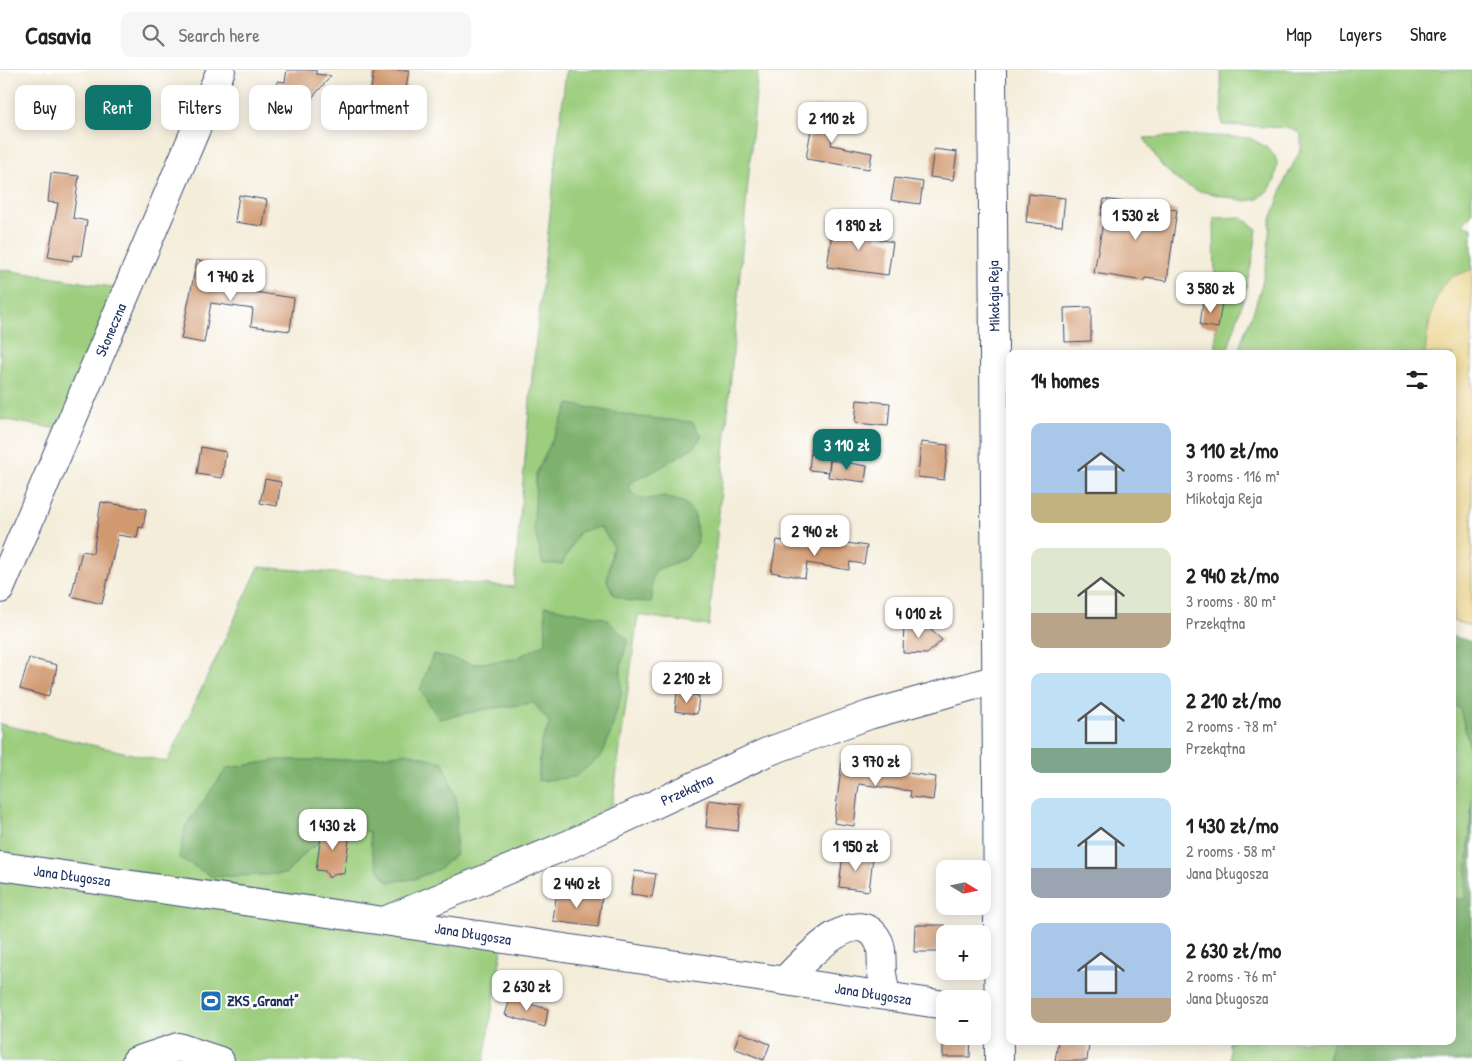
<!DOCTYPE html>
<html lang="en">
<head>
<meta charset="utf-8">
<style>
	:root { --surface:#fff; --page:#f6f6f6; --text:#202124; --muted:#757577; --line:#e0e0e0; --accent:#0f766e }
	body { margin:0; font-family:"Patrick Hand",sans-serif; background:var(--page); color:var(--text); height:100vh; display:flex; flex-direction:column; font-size:19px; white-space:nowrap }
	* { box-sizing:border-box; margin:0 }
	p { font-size:16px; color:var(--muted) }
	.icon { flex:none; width:28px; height:28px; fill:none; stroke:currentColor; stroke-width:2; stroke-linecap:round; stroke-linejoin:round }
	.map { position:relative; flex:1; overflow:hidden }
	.sheet { position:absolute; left:1006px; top:280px; width:450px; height:695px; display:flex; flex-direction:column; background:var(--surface); border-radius:10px; box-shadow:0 2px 12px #0003 }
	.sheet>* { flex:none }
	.guide { position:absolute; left:15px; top:15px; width:475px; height:45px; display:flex; gap:10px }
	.needle { width:32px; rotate:100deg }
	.tools { position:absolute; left:936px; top:790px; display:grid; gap:10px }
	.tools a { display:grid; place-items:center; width:55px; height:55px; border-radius:10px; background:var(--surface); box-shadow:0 2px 12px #0003; font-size:25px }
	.price { position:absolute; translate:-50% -42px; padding:0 11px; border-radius:10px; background:#fff; color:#222; font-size:16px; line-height:32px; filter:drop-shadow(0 1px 2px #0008) }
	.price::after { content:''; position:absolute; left:50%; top:30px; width:15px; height:11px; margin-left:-8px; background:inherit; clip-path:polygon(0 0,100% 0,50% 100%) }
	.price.on { background:var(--accent); color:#fff }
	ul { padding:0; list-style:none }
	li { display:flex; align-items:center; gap:15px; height:125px; padding:0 25px }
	li span { display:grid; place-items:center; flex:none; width:140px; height:100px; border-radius:10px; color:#555 }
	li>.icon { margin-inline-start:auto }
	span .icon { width:60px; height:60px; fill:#fffc; stroke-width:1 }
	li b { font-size:21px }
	h2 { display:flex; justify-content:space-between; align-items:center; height:60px; padding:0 25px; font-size:21px }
	.chip { padding:0 18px; border-radius:10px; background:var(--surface); box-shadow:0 2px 12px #0003; font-size:18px; line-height:45px }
	.chip.on { background:var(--accent); color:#fff }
	header { display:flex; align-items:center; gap:30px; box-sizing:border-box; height:70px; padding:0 25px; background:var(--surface); border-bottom:1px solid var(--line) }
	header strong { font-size:24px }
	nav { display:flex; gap:28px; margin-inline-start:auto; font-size:18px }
	.search { width:350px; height:45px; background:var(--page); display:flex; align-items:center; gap:12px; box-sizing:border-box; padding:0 18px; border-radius:10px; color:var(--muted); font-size:19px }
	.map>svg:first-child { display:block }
</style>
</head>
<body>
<header>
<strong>Casavia</strong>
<div class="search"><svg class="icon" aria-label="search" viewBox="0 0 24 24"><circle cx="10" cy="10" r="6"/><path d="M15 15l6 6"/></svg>Search here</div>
<nav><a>Map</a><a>Layers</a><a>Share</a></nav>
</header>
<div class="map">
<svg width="1472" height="991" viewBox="0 0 1472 991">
	<rect width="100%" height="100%" fill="#fff"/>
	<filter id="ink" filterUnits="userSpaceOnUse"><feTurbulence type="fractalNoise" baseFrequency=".02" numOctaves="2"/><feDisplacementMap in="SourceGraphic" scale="10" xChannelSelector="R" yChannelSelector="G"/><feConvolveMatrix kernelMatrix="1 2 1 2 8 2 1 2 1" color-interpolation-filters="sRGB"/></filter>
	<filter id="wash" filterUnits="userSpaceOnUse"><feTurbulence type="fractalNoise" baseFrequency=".0096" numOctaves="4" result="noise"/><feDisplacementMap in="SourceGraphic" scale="20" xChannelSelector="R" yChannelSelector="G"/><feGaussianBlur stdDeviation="1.12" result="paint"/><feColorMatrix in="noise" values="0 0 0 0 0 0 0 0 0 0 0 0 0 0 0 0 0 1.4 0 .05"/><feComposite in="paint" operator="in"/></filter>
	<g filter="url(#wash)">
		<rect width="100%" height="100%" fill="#f4edda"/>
		<path fill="#9cce7e" stroke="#5c7e6e" d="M566 0H758L709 556 638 545 611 745 384 841 0 788V654L167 692 259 497 514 517 532 306Z
			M1221 0H1472V143L1463 155 1472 157V199L1429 252 1425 284H1238L1242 269 1254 240 1262 214 1267 190 1270 152 1286 108 1301 79V64L1291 58 1222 55Z
			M1201 65 1250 68 1266 77 1275 86 1277 93 1275 110 1270 119 1258 129 1246 131 1195 120 1177 110 1162 96 1144 68Z
			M1241 147 1257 159C1252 202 1240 243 1226 284H1216L1214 148Z
			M0 199 130 220 70 361 0 349Z
			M1452 635 1460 638 1472 686V789L1467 814 1465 830 1453 829Z
			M0 810 503 873 484 991H0Z
			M1229 971H1333L1328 991H1230Z"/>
		<path fill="#7db16d" stroke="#4c7066" d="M569 334 640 347 692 352 702 365 695 376 658 399 628 414 633 425 647 429 664 426 685 433 695 445 698 472 687 488 656 500 652 509V532L629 531 614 525 607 511 613 475 600 457 579 462 562 494H543L534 458 536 404Z
			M545 536 605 548 628 570 621 595V625L610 665 602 685 575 707 538 711 541 673 550 653 534 633 487 639 439 649 420 620 433 584 473 594 515 589 546 573Z
			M1453 566 1472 572V686L1460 639 1453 635Z
			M408 683 443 692 457 731 456 784 439 799 414 809 388 812C373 794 372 783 369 761L340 763 309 779 286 804 212 807 179 787 186 755 227 698 279 690H349Z
			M1472 729V991H1328L1333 971H1452L1453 829H1465Z"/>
		<path fill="#eeda9e" stroke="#84847e" d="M1472 199V556L1453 551 1452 284H1425C1427 264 1433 219 1450 208 1457 204 1465 203 1472 199Z"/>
		<g id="blocks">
			<path fill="#d09970" d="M287 0H316V4L331 6 312 28 309 47 273 42 278 11 285 12Z
				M374 0H409L404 29 370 24Z
				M815 36 832 38 828 62 833 63 831 75 872 83 869 99 806 89Z
				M934 79 957 82 953 110 930 107Z
				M51 103 79 106 73 148 87 151 81 186 73 185 72 191 48 187 58 133 48 132Z
				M895 108 923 112 920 134 891 130Z
				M1029 124 1065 128 1062 156 1026 152Z
				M239 125 267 130 263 156 235 152Z
				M1104 129 1177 140 1167 211 1145 208 1144 211 1094 203 1104 147 1101 146Z
				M833 156 877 163 876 169 893 172 888 205 827 197Z
				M197 190 239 198 234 219 294 228 290 261 251 256 253 239 211 233 204 273 181 269Z
				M1203 232H1222L1218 258 1200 255Z
				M1091 237V271L1065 272 1064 238Z
				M857 330 890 333 888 356 855 353Z
				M812 370 832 372 829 402 809 400Z
				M921 372 948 375 944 410 918 407Z
				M201 377 226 382 222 408 197 404Z
				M830 390 867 396 865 412 828 407Z
				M265 409 281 412 277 436 260 433Z
				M101 432 146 439 143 458 139 457 137 468 118 465 102 534 71 526 82 481 93 483Z
				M777 470 825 477 826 470 867 476 864 494 850 492 849 500 807 493 805 508 771 502Z
				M904 553 931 554V560L942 570 927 584 903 583Z
				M29 588 57 595 54 612H53L48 627 20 619Z
				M677 623 699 626 697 644 675 641Z
				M842 691 887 697 886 700 936 707 933 730 910 727 911 721 859 714 854 756 834 753Z
				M709 730 741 734 738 761 706 757Z
				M325 754 348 758 346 769 349 770 344 804 336 803 329 808 325 801 316 800 321 766H324Z
				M843 783 873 787 869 821 839 817Z
				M635 801 656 804 652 827 631 824Z
				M557 820 602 827 598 857 553 851Z
				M915 855H945V882H914Z
				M511 926 530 931V934L548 939 545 957 505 945Z
				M740 962 770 974 764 990 734 978Z
				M943 966H971L970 987H943Z
				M1058 971 1089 974 1087 991H1055Z"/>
		</g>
	</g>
	<g filter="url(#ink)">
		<use href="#blocks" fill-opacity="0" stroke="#3c4c71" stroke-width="1"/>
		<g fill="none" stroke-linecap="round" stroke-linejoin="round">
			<g stroke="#3c4c71" stroke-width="30">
				<path id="minor" d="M992 0 999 991
					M0 519 221 0
					M0 796 384 851 945 935
					M384 851 572 773 767 682 869 645 997 609
					M784 911C801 894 858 828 879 872 883 881 881 893 882 903 883 911 885 919 886 926
					M136 991 178 977 220 991"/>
			</g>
			<use href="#minor" stroke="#fff" stroke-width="28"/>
		</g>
	</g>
	<defs>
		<g id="stadium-square" transform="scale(1.125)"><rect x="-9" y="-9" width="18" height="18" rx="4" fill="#1f6fb2" stroke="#fff"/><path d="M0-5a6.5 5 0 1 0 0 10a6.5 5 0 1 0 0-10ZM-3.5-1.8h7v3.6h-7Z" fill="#fff"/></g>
	</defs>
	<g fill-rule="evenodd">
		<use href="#stadium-square" x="211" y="931"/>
	</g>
	<g text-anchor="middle" stroke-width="4.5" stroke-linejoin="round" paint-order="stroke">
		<g font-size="15" fill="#1b2f5e" stroke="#fff">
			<text transform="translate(994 226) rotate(-91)" y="5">Mikołaja Reja</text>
			<text transform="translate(111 260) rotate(-67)" y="5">Słoneczna</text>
			<text transform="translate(687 720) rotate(-25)" y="5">Przekątna</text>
			<text transform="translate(72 806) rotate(8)" y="5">Jana Długosza</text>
			<text transform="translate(473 864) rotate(9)" y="5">Jana Długosza</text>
			<text transform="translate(873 924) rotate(9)" y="5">Jana Długosza</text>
		</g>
		<g font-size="15" font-weight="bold" fill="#1b2f5e" stroke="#fff" text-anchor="start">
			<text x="227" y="936">ZKS „Granat”</text>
		</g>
	</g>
</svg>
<div class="tools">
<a><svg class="needle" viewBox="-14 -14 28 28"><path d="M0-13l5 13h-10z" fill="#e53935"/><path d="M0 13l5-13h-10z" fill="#757577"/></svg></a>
<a>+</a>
<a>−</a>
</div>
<b class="price" style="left:832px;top:74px">2 110 zł</b>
<b class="price" style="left:1136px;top:171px">1 530 zł</b>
<b class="price" style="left:859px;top:181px">1 890 zł</b>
<b class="price" style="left:231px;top:232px">1 740 zł</b>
<b class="price" style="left:1211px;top:244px">3 580 zł</b>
<b class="price on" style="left:847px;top:401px">3 110 zł</b>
<b class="price" style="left:815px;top:487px">2 940 zł</b>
<b class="price" style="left:919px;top:569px">4 010 zł</b>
<b class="price" style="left:687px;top:634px">2 210 zł</b>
<b class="price" style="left:876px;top:717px">3 970 zł</b>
<b class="price" style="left:333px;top:781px">1 430 zł</b>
<b class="price" style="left:856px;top:802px">1 950 zł</b>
<b class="price" style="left:577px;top:839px">2 440 zł</b>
<b class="price" style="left:527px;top:942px">2 630 zł</b>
<div class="guide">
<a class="chip">Buy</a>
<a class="chip on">Rent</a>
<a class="chip">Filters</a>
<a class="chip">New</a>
<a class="chip">Apartment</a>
</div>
<section class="sheet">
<h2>14 homes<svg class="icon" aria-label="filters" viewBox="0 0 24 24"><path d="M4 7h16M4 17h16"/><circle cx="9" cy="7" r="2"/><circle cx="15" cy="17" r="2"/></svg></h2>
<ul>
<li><span style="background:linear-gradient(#a9c7e8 70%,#c2b280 0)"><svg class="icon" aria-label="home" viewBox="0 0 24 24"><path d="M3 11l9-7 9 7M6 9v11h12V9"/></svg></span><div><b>3 110 zł/mo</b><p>3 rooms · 116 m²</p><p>Mikołaja Reja</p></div></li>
<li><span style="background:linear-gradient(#dfe7d0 65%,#b9a48a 0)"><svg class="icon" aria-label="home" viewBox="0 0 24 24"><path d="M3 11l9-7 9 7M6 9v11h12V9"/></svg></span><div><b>2 940 zł/mo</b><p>3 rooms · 80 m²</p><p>Przekątna</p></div></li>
<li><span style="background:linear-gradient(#bfe0f5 75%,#7fa58c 0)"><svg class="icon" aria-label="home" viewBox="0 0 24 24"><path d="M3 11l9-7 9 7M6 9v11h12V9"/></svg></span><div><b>2 210 zł/mo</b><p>2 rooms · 78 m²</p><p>Przekątna</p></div></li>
<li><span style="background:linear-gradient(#bfe0f5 70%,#9aa5b1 0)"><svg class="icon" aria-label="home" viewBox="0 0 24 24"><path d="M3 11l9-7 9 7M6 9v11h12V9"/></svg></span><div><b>1 430 zł/mo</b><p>2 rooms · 58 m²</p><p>Jana Długosza</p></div></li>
<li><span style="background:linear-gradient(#a9c7e8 75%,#b9a48a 0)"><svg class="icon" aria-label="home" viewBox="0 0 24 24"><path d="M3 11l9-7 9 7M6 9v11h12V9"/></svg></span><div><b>2 630 zł/mo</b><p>2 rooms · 76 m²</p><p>Jana Długosza</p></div></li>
</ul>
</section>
</div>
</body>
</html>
